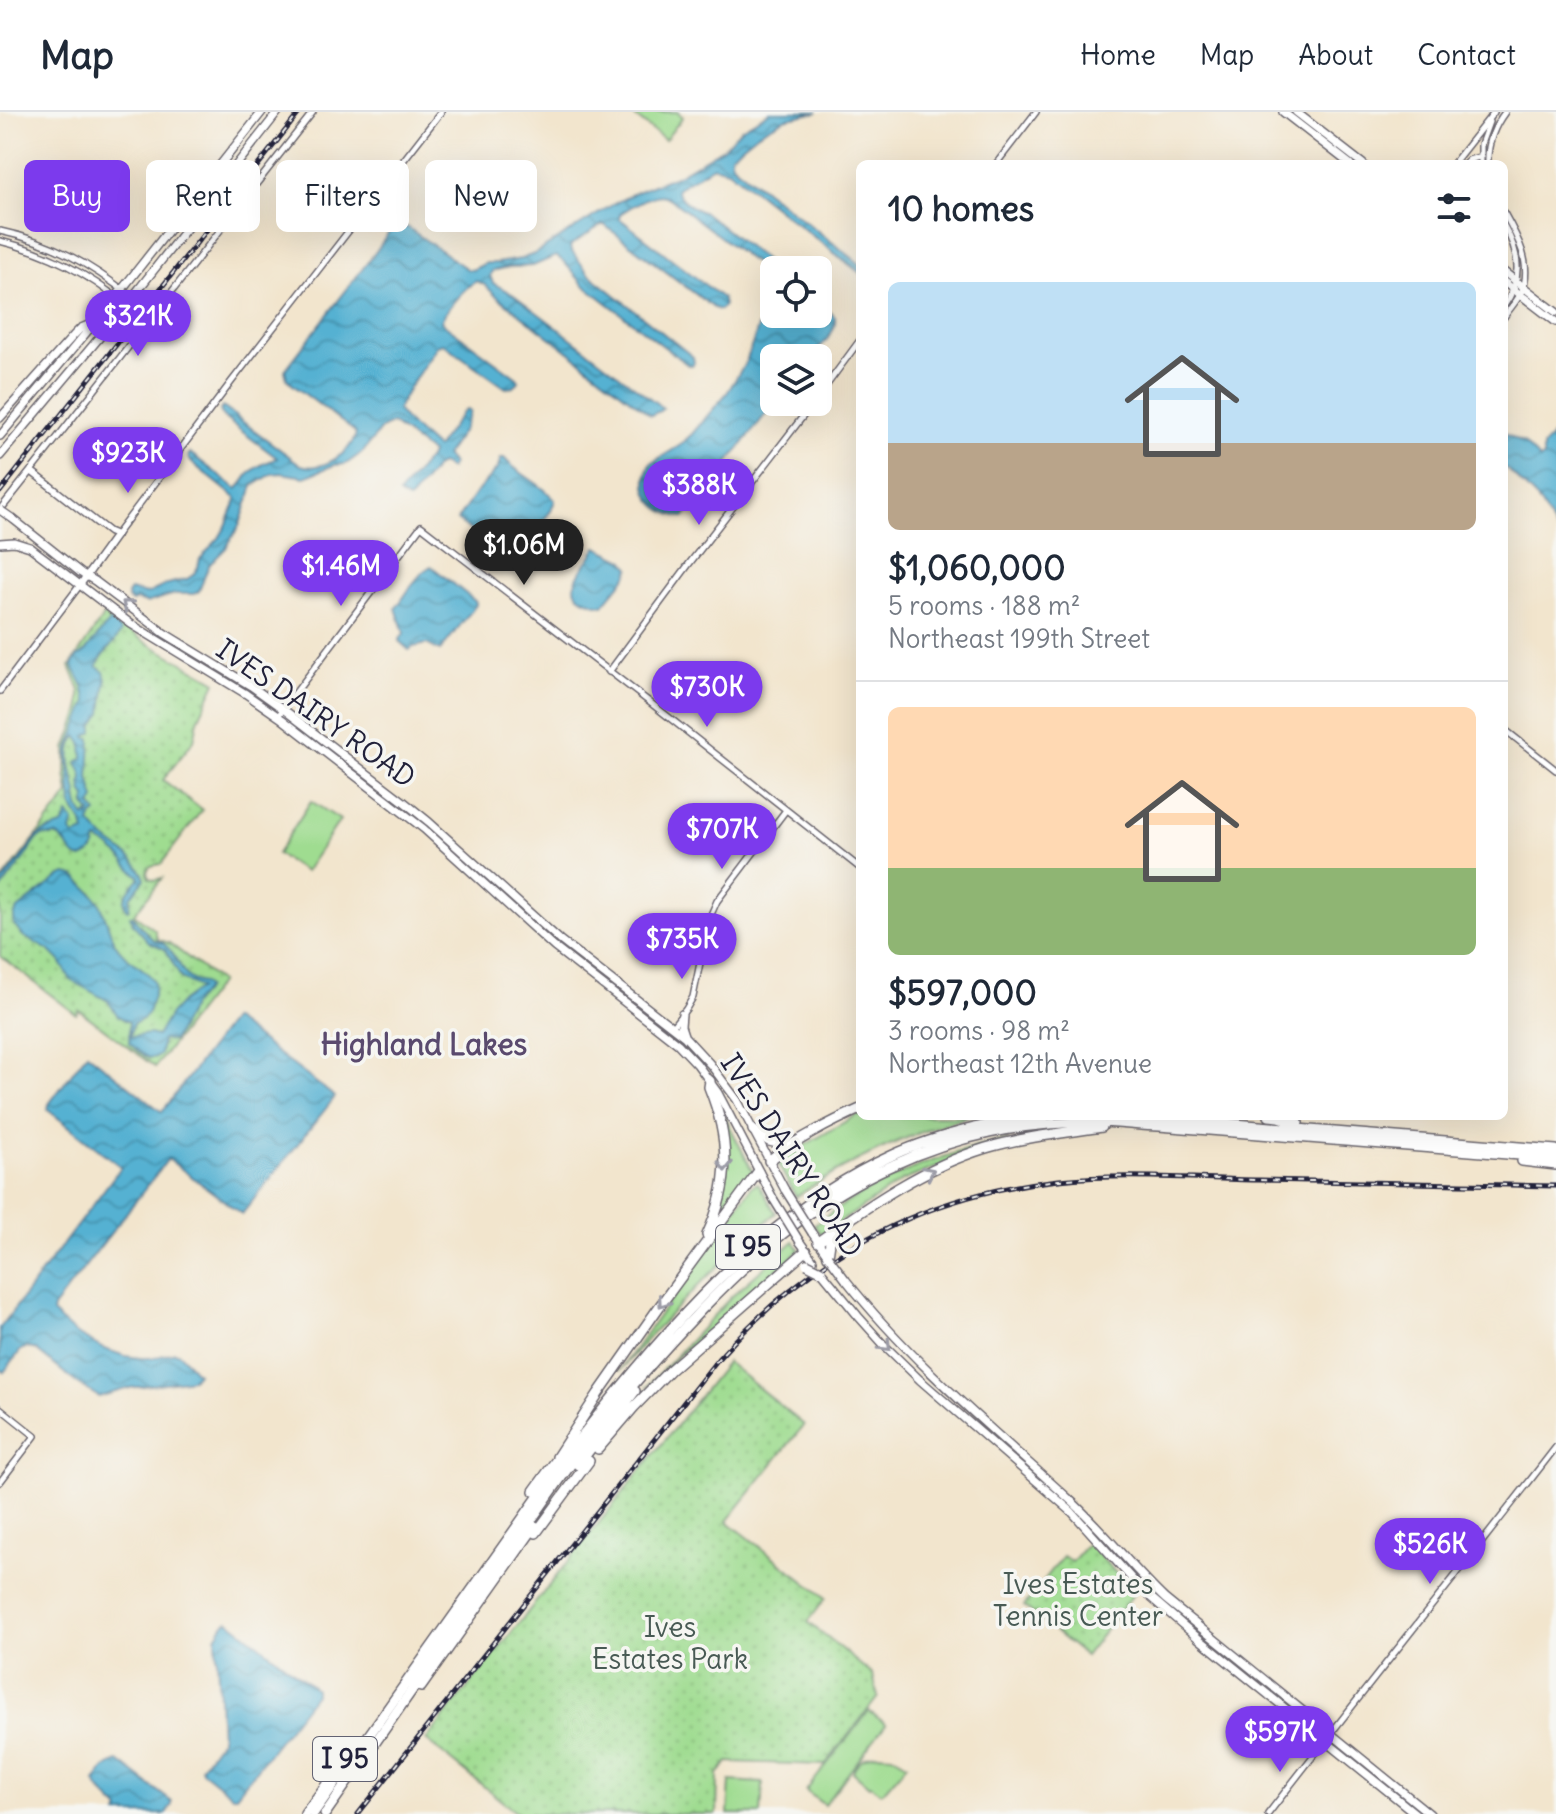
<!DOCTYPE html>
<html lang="en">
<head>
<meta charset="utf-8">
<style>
	:root { --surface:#fff; --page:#f6f6f7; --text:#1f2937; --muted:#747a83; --line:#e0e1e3; --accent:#7c3aed }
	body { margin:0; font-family:Delius,sans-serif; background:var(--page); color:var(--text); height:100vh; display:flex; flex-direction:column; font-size:30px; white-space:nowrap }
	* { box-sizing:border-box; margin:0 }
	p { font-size:26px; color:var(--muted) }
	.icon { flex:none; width:44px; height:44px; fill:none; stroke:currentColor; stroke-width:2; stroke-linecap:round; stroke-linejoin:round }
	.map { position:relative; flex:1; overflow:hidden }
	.side { position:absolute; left:856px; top:48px; width:652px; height:960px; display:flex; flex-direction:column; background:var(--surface); border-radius:12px; box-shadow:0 8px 32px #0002 }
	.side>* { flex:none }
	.guide { position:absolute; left:24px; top:48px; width:712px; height:72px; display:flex; gap:16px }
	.fabs { position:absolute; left:760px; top:144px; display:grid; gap:16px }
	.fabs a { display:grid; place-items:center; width:72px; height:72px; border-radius:12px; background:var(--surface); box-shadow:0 8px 32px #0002; font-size:40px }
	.price { position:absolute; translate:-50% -68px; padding:0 18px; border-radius:28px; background:var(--accent); color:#fff; font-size:26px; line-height:52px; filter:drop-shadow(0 2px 4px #0008) }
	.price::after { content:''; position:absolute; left:50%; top:48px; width:24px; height:18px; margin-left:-12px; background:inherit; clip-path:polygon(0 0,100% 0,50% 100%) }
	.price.on { background:#222; color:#fff }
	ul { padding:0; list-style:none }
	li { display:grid; align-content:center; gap:16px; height:424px; padding:0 32px }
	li+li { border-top:2px solid var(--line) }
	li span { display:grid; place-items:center; height:248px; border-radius:12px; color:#555 }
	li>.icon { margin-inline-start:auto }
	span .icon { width:144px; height:144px; fill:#fffc; stroke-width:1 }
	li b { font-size:34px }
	h2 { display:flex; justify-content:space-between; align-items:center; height:96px; padding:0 32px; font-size:34px }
	.tag { padding:0 28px; border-radius:12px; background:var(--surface); box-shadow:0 8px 32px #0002; font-size:28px; line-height:72px }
	.tag.on { background:var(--accent); color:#fff }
	header { display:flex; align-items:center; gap:48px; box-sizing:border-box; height:112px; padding:0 40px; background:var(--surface); border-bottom:2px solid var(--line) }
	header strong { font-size:38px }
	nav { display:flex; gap:44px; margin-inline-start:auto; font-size:28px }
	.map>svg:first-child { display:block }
</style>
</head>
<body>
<header>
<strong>Map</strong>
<nav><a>Home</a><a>Map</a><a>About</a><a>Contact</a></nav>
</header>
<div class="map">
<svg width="1556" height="1702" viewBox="0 0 1556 1702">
	<defs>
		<pattern id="park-dots" width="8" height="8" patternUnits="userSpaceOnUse" patternTransform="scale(2)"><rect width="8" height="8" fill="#9fdc90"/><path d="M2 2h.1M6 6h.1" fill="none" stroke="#89bc7d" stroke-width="1.8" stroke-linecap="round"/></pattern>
		<pattern id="water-waves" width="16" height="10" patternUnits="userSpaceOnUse" patternTransform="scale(2)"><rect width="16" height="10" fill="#54b1d2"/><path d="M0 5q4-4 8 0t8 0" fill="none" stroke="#4590ac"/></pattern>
	</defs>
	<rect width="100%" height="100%" fill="#f6f6f2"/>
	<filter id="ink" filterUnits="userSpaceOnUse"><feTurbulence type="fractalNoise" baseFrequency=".0125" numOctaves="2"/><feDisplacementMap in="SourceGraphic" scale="16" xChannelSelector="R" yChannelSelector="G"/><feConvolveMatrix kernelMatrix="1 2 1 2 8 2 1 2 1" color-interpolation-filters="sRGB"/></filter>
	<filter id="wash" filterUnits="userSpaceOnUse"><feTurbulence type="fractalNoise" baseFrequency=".006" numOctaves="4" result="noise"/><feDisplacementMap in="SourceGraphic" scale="32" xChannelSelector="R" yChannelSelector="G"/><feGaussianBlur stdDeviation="1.8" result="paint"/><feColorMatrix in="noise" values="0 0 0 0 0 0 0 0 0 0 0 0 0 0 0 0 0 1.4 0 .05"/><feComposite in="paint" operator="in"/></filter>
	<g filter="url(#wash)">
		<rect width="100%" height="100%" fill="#f2e5cd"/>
		<path fill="#9fdc90" stroke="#607f66" stroke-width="2" d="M629 0H677L683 5 665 28Z
			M311 689 340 708 305 760 277 742Z
			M721 997 753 1060 716 1112 721 1098Z
			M860 1001V1004H972C906 1022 853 1047 796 1085L780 1056 778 1049Z
			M1009 1027 902 1069 822 1122H821L814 1113C872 1069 938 1042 1009 1027Z
			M758 1071 776 1101C720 1150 668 1202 619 1259L737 1095 753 1073Z
			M794 1129 800 1138 674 1248 668 1256 646 1276 731 1185Z
			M869 1599 886 1612 824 1693 806 1679Z
			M878 1642 892 1643 907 1652 883 1680H880L871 1673 869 1674 853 1660C856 1649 866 1644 878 1642Z
			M730 1669 763 1671 761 1702H728Z"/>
		<path fill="url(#park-dots)" stroke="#607f66" stroke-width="2" d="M105 502 144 529 216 570 198 608 194 628 163 668 202 698 161 752C155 753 148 752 147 761L149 766 155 768 162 766 134 802 155 818 157 827 169 831 220 870 155 955 79 898 76 902 0 844V771L69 682 66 662V637L80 598V579L70 554Z
			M727 1250 804 1313 727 1409 826 1486 808 1510 873 1563 878 1585 825 1653 728 1650 718 1662 717 1702H518L426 1628Z
			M1089 1430 1106 1451 1135 1480 1085 1544 1024 1494 1063 1444 1072 1450Z"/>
		<path fill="url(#water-waves)" stroke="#3b6a86" stroke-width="2" fill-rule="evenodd" d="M770 0H818L784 7 758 21 731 43V49L734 54 860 152V161L728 58 713 54 676 77C679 87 694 98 705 101L777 158H774V166L677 92C673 89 670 86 665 84 654 80 629 96 620 102L619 106 722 186 724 193 720 198 714 196 603 112 571 133 570 137 589 162 693 245 694 251 692 253H688L584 173 564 150 556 144 533 154 509 155 492 159 490 164 493 171 514 183 663 296 660 299 651 303 494 182 485 173 477 169C466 173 444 199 441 210L517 266 519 269 514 275 506 276 442 231 437 234 409 276 397 298 408 311 436 336 463 300 467 297 470 300 463 318 445 344 453 352 450 357 441 352 437 354 411 386 408 388 399 382 429 346 431 341 392 311 381 317 363 340 346 352 334 353 305 365 281 361 272 362 253 374 240 412 226 436 209 453 199 479 194 482H175L146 491 136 488 132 490 128 487 127 482 130 478 147 482 168 472 187 467 193 463 198 455 200 447 219 426 226 414 237 387 191 350 188 344 190 341 237 377C244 372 245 366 251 360 258 353 268 350 277 346L223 305 220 298 223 295 301 353C322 360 350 342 356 322L354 319 293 273 287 267 285 258 377 138 392 116 407 115 467 157 472 158 486 151H496L521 147 534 142 612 93 634 81 676 64 723 36 741 17Z
			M818 191 835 205C837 222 820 234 810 246H774L775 290 694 395 684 405C655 401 638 381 650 352L679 334 692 322 727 281 746 250 759 213 774 193V202H818Z
			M1504 321 1524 331 1540 348 1543 345V335L1553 323 1556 324V418L1538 388 1504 354Z
			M501 346H504C518 363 541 370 555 388L551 399 510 448 457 408 474 383 498 356Z
			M597 435 624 448 630 456 627 464 603 493C555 485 580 461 597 435Z
			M431 454 476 490V493L440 539 427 532 413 535 409 538 399 529 404 521 396 496C406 483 417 462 431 454Z
			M110 509 119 516 121 520C114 533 101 542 97 554L104 560 106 568 102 601 93 614V620L86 624 87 626H91L89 666 95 687 91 693 97 701 93 704 90 711C105 733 135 740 145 767L130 785 129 797 127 798C119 785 133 775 140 765L128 754 120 744 107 733 97 728C95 735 94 740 87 744 72 754 69 728 57 724 55 723 53 724 50 724 41 723 46 722 38 727L0 779V773L37 725 44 720 62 714 68 702 74 709 71 719 74 724 85 720 83 712 72 694 68 644 69 636 87 590 83 574 72 553 77 545 84 541ZM77 624 82 631 83 646 77 650C80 658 86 664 81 672L83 681 86 685 85 694 91 700 89 705 88 701 85 705C78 697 78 691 77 681 74 663 64 640 77 624Z
			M66 762C74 763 76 765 82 771 88 777 94 782 99 790 106 803 108 818 115 831 123 848 150 857 154 871 156 878 153 883 151 890 149 901 145 909 133 911L130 925 149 922 157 924 170 902 182 889 200 876 181 866 165 837 149 830 133 812 130 804H133C136 809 149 825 154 828 162 832 158 827 165 833 181 846 180 870 203 871L207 876 193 892 173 929 162 928 160 943C147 952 139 938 129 931V910L118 904 108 889 71 868 60 849 50 839 23 824 14 813V804L18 797 59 765Z
			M232 907 335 985 242 1102 168 1047 53 1196 52 1201 75 1221 102 1236 125 1244 141 1246H154L175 1240 180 1242 197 1261 192 1267 129 1276 99 1285 78 1272 36 1238 27 1235 21 1238 4 1260 0 1257V1216L121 1055 48 998 49 992 87 941 162 1000Z
			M229 1509 312 1574 315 1577V1582L236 1683H232L202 1659 201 1655 221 1627 216 1525 224 1512Z
			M118 1649 172 1690V1693L166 1702H118L120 1698 101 1679 95 1670C100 1661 107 1652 118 1649Z"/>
	</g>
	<g filter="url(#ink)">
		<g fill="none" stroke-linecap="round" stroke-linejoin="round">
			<g stroke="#6b666e" stroke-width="8">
				<path id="tertiary" d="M996 52 1036 0
					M1453 52 1494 0
					M1465 52 1469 48 1482 44
					M1481 52V32L1489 10
					M1488 52C1487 32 1493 16 1505 0
					M1504 101C1517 124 1533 152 1522 179 1518 188 1510 196 1504 205
					M1504 114C1520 141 1523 168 1504 194
					M0 119C52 130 90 152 132 185
					M0 129C49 141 87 161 126 193
					M818 285 860 228
					M31 359 313 0
					M116 423 232 269 441 0
					M609 560 689 452 814 290
					M0 579 80 473
					M278 604 421 414 652 592 860 756
					M1504 617 1556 658
					M672 915 686 897 693 885 709 807 717 789 786 698
					M0 1296 35 1324 0 1370
					M1268 1702C1363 1579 1461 1458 1556 1335"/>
			</g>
			<g stroke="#6b666e" stroke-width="9">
				<path id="secondary" d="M0 398 31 359 109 420 116 423 80 473"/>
			</g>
			<g stroke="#6b666e" stroke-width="10">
				<path id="primary" d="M1283 0 1350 52
					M1296 0 1363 52
					M1504 160 1556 200
					M1504 170 1556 210
					M0 306 74 223 81 216 93 211
					M0 324 116 185 262 0
					M0 344 120 201 278 0
					M13 407 81 461 95 469 164 521 251 574 283 597 403 689 429 710 560 828 685 925 710 952 737 988 785 1078
					M0 431 14 430 30 435 131 512 246 582 282 607 424 717 554 835 678 932 697 952 718 981 774 1088
					M682 902 681 914 684 923
					M812 1121 828 1144
					M800 1130 813 1148
					M821 1159 858 1204 883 1232 920 1268 1072 1400 1141 1477 1198 1526 1416 1702
					M846 1168C911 1250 991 1316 1068 1386 1103 1417 1131 1455 1165 1487L1430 1702"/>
			</g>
			<g stroke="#6b666e" stroke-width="12">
				<path id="motorway" d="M1137 1004 1556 1038
					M1269 1004 1279 1005 1298 1011
					M753 1018 769 1029 792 1034
					M769 1049C788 1032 835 1008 860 997
					M1522 1049 1556 1053
					M707 1123C731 1071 730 1027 709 975L710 969
					M818 1130C870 1092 924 1055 986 1036 1024 1025 1063 1021 1102 1015
					M828 1144 830 1130 835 1121
					M598 1337 634 1295 670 1258 806 1139
					M557 1345 598 1282 659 1195 758 1060
					M578 1353 635 1279
					M534 1379 560 1343
					M536 1421 589 1349
					M421 1575 535 1414
					M305 1702 343 1650
					M313 1702 577 1330C662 1221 764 1101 893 1043 919 1031 946 1023 974 1016 997 1011 1021 1005 1045 1004
					M325 1702C383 1619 441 1537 499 1454 530 1410 561 1364 594 1321 627 1278 664 1237 701 1198 758 1139 818 1086 893 1053 955 1024 1025 1010 1093 1010 1115 1010 1137 1013 1159 1014L1556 1046"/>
			</g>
			<use href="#tertiary" stroke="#fff" stroke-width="5"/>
			<use href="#secondary" stroke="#fff" stroke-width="6"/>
			<use href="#primary" stroke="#fff" stroke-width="7"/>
			<use href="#motorway" stroke="#fff" stroke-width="9"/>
			<g stroke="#22223b" stroke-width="5">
				<path id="rail" d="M0 380 300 0
					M358 1702 718 1247C809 1145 922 1082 1059 1068 1123 1061 1194 1067 1259 1068 1358 1070 1457 1072 1556 1074"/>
			</g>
			<use href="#rail" stroke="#f6f6f2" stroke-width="2" stroke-dasharray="6" stroke-linecap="butt"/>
			<g stroke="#6b666e" stroke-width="10" stroke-linecap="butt">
				<path id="primary-bridge" d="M0 398 13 407
					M785 1078 812 1121
					M774 1088 800 1130
					M828 1144 846 1168"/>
			</g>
			<g stroke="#6b666e" stroke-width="12" stroke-linecap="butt">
				<path id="motorway-bridge" d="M807 1152 821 1159"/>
			</g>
			<use href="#primary-bridge" stroke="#fff" stroke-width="7"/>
			<use href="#motorway-bridge" stroke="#fff" stroke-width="9"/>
		</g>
		<defs><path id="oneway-chevron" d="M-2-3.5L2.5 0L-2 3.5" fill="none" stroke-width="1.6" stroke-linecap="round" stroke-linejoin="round" transform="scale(2)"/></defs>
		<g stroke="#9c9ca7">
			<use href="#oneway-chevron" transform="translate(127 493) rotate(-142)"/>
			<use href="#oneway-chevron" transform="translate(725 1054) rotate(92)"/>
			<use href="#oneway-chevron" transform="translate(929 1060) rotate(-26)"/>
			<use href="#oneway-chevron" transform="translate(663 1190) rotate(125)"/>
			<use href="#oneway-chevron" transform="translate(886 1234) rotate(45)"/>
		</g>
	</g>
	<g text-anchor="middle" stroke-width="7" stroke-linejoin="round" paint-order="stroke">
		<g fill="#f6f6f2" stroke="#626272" stroke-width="2">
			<rect x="716" y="1113" width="64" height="44" rx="6"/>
			<rect x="313" y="1625" width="64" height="44" rx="6"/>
		</g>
		<g font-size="26" font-weight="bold" fill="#22223b">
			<text x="748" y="1144">I 95</text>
			<text x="345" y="1656">I 95</text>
		</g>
		<g font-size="28" fill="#22223b" stroke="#f6f6f2">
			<text transform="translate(316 601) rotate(35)" y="10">IVES DAIRY ROAD</text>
			<text transform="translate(792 1043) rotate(57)" y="10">IVES DAIRY ROAD</text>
		</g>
		<g font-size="28" fill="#485a54" stroke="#f6f6f2">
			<text x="1078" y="1482">Ives Estates<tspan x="1078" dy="32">Tennis Center</tspan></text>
			<text x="670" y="1525">Ives<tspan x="670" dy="32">Estates Park</tspan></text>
		</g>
		<g font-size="30" font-weight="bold" fill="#5a4a6e" stroke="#f6f6f2">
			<text x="424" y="943">Highland Lakes</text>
		</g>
	</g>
</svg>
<div class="fabs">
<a><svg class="icon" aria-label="locate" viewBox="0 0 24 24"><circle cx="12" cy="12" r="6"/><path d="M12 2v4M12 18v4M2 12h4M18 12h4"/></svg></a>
<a><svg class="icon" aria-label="layers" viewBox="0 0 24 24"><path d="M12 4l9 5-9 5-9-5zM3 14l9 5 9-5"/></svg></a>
</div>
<b class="price" style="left:138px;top:246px">$321K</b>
<b class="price" style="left:128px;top:383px">$923K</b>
<b class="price" style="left:699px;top:415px">$388K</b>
<b class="price on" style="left:524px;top:475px">$1.06M</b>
<b class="price" style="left:341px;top:496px">$1.46M</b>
<b class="price" style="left:707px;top:617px">$730K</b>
<b class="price" style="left:722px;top:759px">$707K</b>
<b class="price" style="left:682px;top:869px">$735K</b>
<b class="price" style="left:1430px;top:1474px">$526K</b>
<b class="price" style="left:1280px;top:1662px">$597K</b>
<div class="guide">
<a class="tag on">Buy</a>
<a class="tag">Rent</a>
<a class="tag">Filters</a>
<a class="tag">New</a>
</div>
<section class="side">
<h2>10 homes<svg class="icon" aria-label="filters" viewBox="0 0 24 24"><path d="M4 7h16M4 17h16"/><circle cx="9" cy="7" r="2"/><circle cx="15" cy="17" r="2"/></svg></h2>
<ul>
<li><span style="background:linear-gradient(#bfe0f5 65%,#b9a48a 0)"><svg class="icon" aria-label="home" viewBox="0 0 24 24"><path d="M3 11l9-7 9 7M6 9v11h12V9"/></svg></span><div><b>$1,060,000</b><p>5 rooms · 188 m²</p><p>Northeast 199th Street</p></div></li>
<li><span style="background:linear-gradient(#ffd9b3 65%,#8fb573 0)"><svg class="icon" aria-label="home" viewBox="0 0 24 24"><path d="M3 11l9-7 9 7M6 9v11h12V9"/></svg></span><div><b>$597,000</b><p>3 rooms · 98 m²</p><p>Northeast 12th Avenue</p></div></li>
</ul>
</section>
</div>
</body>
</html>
